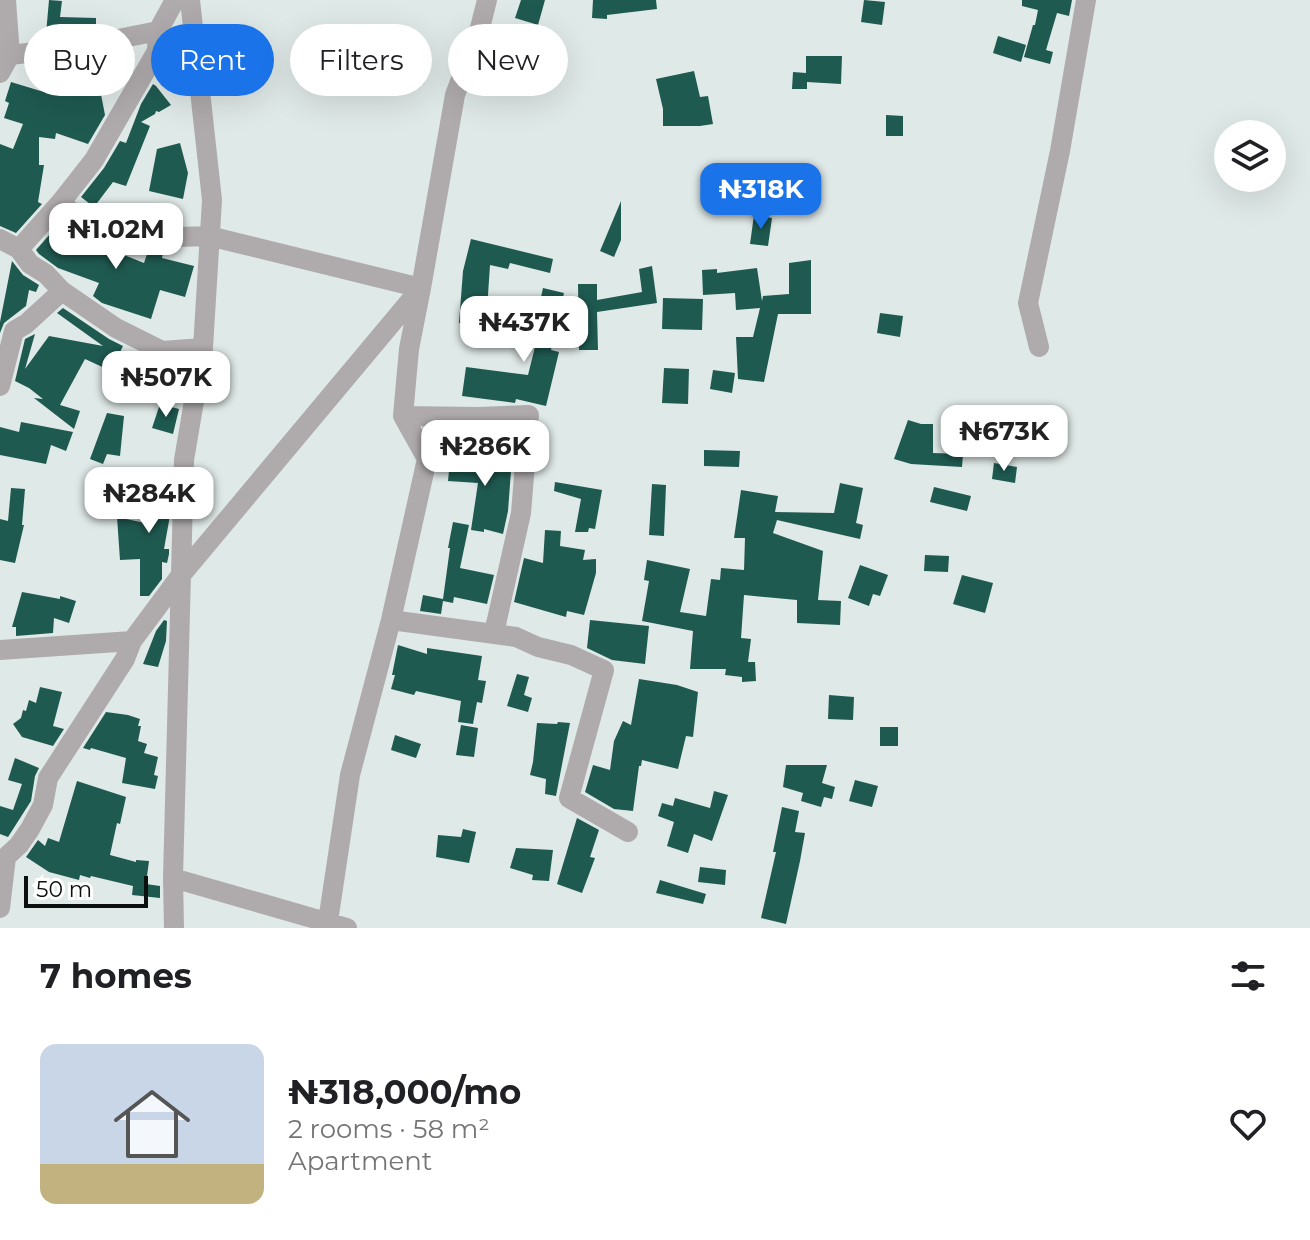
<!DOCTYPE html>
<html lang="en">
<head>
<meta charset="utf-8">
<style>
	:root { --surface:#fff; --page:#f2f2f2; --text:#202124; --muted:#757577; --line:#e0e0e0; --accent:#1a73e8 }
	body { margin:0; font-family:Montserrat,sans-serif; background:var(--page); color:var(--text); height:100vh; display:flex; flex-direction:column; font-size:30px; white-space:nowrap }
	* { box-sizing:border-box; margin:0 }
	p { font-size:26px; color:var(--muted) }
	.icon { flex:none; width:44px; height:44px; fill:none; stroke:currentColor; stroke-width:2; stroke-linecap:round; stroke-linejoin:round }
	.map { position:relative; height:928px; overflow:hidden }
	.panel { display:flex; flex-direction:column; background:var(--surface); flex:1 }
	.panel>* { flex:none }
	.guide { position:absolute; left:24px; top:24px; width:800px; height:72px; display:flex; gap:16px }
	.tools { position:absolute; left:1214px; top:120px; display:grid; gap:16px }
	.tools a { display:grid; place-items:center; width:72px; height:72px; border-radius:50%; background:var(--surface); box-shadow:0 8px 32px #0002; font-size:40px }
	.scale { position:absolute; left:24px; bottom:20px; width:124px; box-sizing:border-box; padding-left:8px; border:4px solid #0b0f0e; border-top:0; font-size:22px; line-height:28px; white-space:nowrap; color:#0b0f0e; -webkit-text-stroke:6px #fff; paint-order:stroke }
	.price { position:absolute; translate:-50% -68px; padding:0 18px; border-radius:16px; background:#fff; color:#222; font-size:26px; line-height:52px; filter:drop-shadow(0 2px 4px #0008) }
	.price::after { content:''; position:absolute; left:50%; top:48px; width:24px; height:18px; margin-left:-12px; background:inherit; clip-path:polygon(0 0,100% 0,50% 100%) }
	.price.active { background:var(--accent); color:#fff }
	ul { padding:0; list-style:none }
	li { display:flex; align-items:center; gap:24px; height:200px; padding:0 40px }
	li+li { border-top:2px solid var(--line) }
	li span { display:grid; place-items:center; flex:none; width:224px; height:160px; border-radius:16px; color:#555 }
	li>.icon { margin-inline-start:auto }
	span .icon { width:96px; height:96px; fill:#fffc; stroke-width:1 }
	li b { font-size:34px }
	h2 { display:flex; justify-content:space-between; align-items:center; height:96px; padding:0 40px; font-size:34px }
	.tag { padding:0 28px; border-radius:36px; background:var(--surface); box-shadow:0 8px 32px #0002; font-size:28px; line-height:72px }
	.tag.active { background:var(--accent); color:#fff }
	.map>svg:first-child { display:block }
</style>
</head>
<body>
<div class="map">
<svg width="1310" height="928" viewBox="0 0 1310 928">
	<rect width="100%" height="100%" fill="#dfe9e7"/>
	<path fill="#1f5a51" d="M49 0 62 1 60 17 96 18V30H60L58 36 46 34Z
		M521 0H545L538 25 515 18Z
		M593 0H656L657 9 607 15V19L592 18Z
		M864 0 885 2 882 25 861 22Z
		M1022 0H1072L1069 16 1057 13 1046 50 1053 52 1050 64 1024 57 1033 25H1035L1038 10 1022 6Z
		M998 36 1026 45 1021 62 993 53Z
		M806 56H842L841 84 807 82V89H792L793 72 806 73Z
		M61 62 73 64 70 87 82 86V87L99 84 105 115 88 144 56 133 55 139 39 137V165H44L38 202 42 204 16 233 0 226V144L13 149 23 124 4 118 9 103 5 101 11 82 44 92 41 80 48 78 50 63Z
		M694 71 700 97 708 96 713 124 700 126H663V109L656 79Z
		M153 84 156 86 171 105 159 112 156 111 155 114 141 122 150 126 126 186 113 182 94 207 81 197 104 168 120 141 126 143 141 104Z
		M886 115 903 116V136H886Z
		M180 143 188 173 183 199 149 191 157 149Z
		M621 201V240L614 257 600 251Z
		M754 215 772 218 768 246 750 244Z
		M58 225 107 240 104 247 144 263 148 251H156L163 253 162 258 194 266 185 297 160 290 151 319 102 303 93 296 99 283 58 268 39 254 36 250Z
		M471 239 553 259 550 273 510 263 508 269 490 265 486 325 459 323 463 271Z
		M811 260V314H778L764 382 738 379 736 337H753L760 308 736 310 735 293 703 295 702 270 717 269V273L757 268 762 301 763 296 789 294V263Z
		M12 261 23 275 39 285 36 292 29 290 26 306 4 323 0 333V322Z
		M652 266 657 303 597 312 598 350H579L578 284H597V300L642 292 639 269Z
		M543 288 564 293 551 350 559 352 546 406 516 399 515 403 462 396 466 367 528 375 536 343 531 342Z
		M663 298 703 299 702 330 662 329Z
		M63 308 109 339 123 346 111 371 85 359 60 405 80 411 74 429 34 398 43 399 29 388 15 381 25 339 35 334 25 369 49 336 103 346 57 313Z
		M880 313 903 316 900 337 877 333Z
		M664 368 689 369 688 404 662 403Z
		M713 370 735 373 732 393 710 389Z
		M160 404 179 409 173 434 152 428Z
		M107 413 124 416 120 456 107 454 103 464 90 459Z
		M908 420 921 424H933V453L963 454 962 467 911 464 894 459Z
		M21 422 73 432 66 451 51 445 46 464 0 455V427L19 432Z
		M704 450 740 451 739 467 704 466Z
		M451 451 476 453V457L512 458 508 511 503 534 484 529V532L471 530 478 483 448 481Z
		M994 463 1017 467 1015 483 992 479Z
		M151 474H171L169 521 164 549H169V554L167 563 162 562V579L149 596H140V559L120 560 117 517 145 523 151 490Z
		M555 482 602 490 595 529 589 528 588 532H575L581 499 554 491Z
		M840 483 863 488 856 523 863 525 860 539 777 520 773 533 823 551 818 600 841 601 840 625 797 623V600L744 595 741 638 751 639 748 662H755L756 681 742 682V677L725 675 726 669H690L693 631 642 621 649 581 644 580 647 560 690 569 680 612 706 616 711 579 720 580 721 568 744 570 745 538H734L741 490 778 496 775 512 834 513Z
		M652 484 666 485 664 536 649 535Z
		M934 487 971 496 967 511 930 502Z
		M11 488 25 489 22 525H24L15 563 0 560V519L8 521Z
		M453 522 469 525 460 568 494 575 487 604 454 597 453 603 443 601 441 614 420 611 423 595 443 599 450 548H448Z
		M545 530 561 531 560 546 585 550 583 560 596 559V573L584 615 567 611 566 617 514 602 524 558 543 563Z
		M925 555 949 556 948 572 924 571Z
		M860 565 888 575 880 596 873 594 869 606 848 598Z
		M962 575 993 583 985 613 953 604Z
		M22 592 60 599V596L76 601 69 623 54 618 53 633 16 636V627H12Z
		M164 620 167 621 166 641 158 667 143 664 156 631Z
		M590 620 649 626 645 664 612 660 587 648Z
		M398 645 427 654V648L482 656 478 680 486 681 482 703 477 702 473 724 458 722 461 701 416 691 414 695 391 689 395 675H392Z
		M517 674 529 677 524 695 532 698 528 712 507 706Z
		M639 679 677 685 698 692 693 737 686 736 678 769 642 760 641 766H639L633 811 614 809 585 792 593 765 610 770 614 741 623 721 631 725Z
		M40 687 62 692 53 726 64 729 53 746 22 737 13 724 21 718 23 710 26 711 29 700 36 703Z
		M829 695 854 697 853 720 828 719Z
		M106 712 128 715 140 719 138 726H141L138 741 147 744 144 753 158 757 154 775 158 776 155 789 122 783 126 758 91 748 90 750 83 748Z
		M558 722 570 723 556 796 545 794 546 779 530 775 533 762 537 723 557 724Z
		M461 725 478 728 474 757 456 755Z
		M880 727H898V746H880Z
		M395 735 421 744 416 758 391 750Z
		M15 758 39 768 35 776 31 801 8 837 0 834V806L13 810 22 784 8 780Z
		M786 765H827L822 783 835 787 832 799 824 797 821 807 801 801 803 793 783 787Z
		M855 780 878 786 872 807 849 801Z
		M77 781 126 797 120 824 117 823 110 855 136 862V860L149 861 146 884 160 886V898L132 895 133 886 91 876 90 878 80 875 79 880 49 872 26 857 38 840 45 846 48 838 59 842Z
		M714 791 728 795 712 841 694 834 688 853 667 846 674 822 658 816 662 803 673 806 675 798 710 808Z
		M782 807 799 811 795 832 805 833 800 861 786 924 761 918 776 852H773Z
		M577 818 599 830 590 857 595 858 582 893 557 884Z
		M463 829 476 832 469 863 436 857 438 835 461 837Z
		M516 848 553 850 549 881 532 880 533 875 510 868Z
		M700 867 726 870 725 885 698 882Z
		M660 880 706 894 703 904 656 893Z"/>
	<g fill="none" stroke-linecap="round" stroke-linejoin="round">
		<path stroke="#afabad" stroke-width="20" d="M157 51 198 76
			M10 55 78 47 158 31
			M0 73 10 55 6 0
			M61 202 78 218 149 238 209 236 421 288 409 349 403 416 479 417 529 415 521 513 494 633
			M0 239 19 249 61 202 94 160 157 51 158 31 175 0
			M19 249 30 264 46 274 62 291 116 328 162 351 203 348
			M1039 347 1028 303 1060 151 1086 0
			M0 386 14 331 26 324 62 291
			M391 620 516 637 538 647 571 655 604 670 569 798 628 832
			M0 650 132 641
			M173 878 347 928
			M0 908 6 857 19 845 30 829 43 805 48 778 125 659 132 641 181 575 421 288 455 95 480 28 487 0
			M174 928 173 878 184 460 203 348 212 200 190 0
			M327 928 350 775 391 620 427 459 403 416"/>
	</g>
</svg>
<div class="tools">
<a><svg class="icon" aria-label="layers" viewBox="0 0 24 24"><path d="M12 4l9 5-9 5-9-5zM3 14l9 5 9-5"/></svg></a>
</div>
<div class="scale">50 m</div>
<b class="price active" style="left:761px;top:231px">₦318K</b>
<b class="price" style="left:116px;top:271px">₦1.02M</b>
<b class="price" style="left:524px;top:364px">₦437K</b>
<b class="price" style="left:166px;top:419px">₦507K</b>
<b class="price" style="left:1004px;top:473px">₦673K</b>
<b class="price" style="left:485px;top:488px">₦286K</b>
<b class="price" style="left:149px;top:535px">₦284K</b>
<div class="guide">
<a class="tag">Buy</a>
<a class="tag active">Rent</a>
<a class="tag">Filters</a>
<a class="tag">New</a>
</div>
</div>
<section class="panel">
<h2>7 homes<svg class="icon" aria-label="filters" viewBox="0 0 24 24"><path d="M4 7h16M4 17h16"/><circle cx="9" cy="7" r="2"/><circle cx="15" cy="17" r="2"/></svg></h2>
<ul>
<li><span style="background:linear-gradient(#c9d6e8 75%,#c2b280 0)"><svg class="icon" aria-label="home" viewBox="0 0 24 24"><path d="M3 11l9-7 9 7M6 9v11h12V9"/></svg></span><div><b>₦318,000/mo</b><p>2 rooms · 58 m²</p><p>Apartment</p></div><svg class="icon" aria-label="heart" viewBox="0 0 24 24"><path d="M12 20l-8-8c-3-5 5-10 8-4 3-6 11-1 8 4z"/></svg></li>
</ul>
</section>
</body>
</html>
